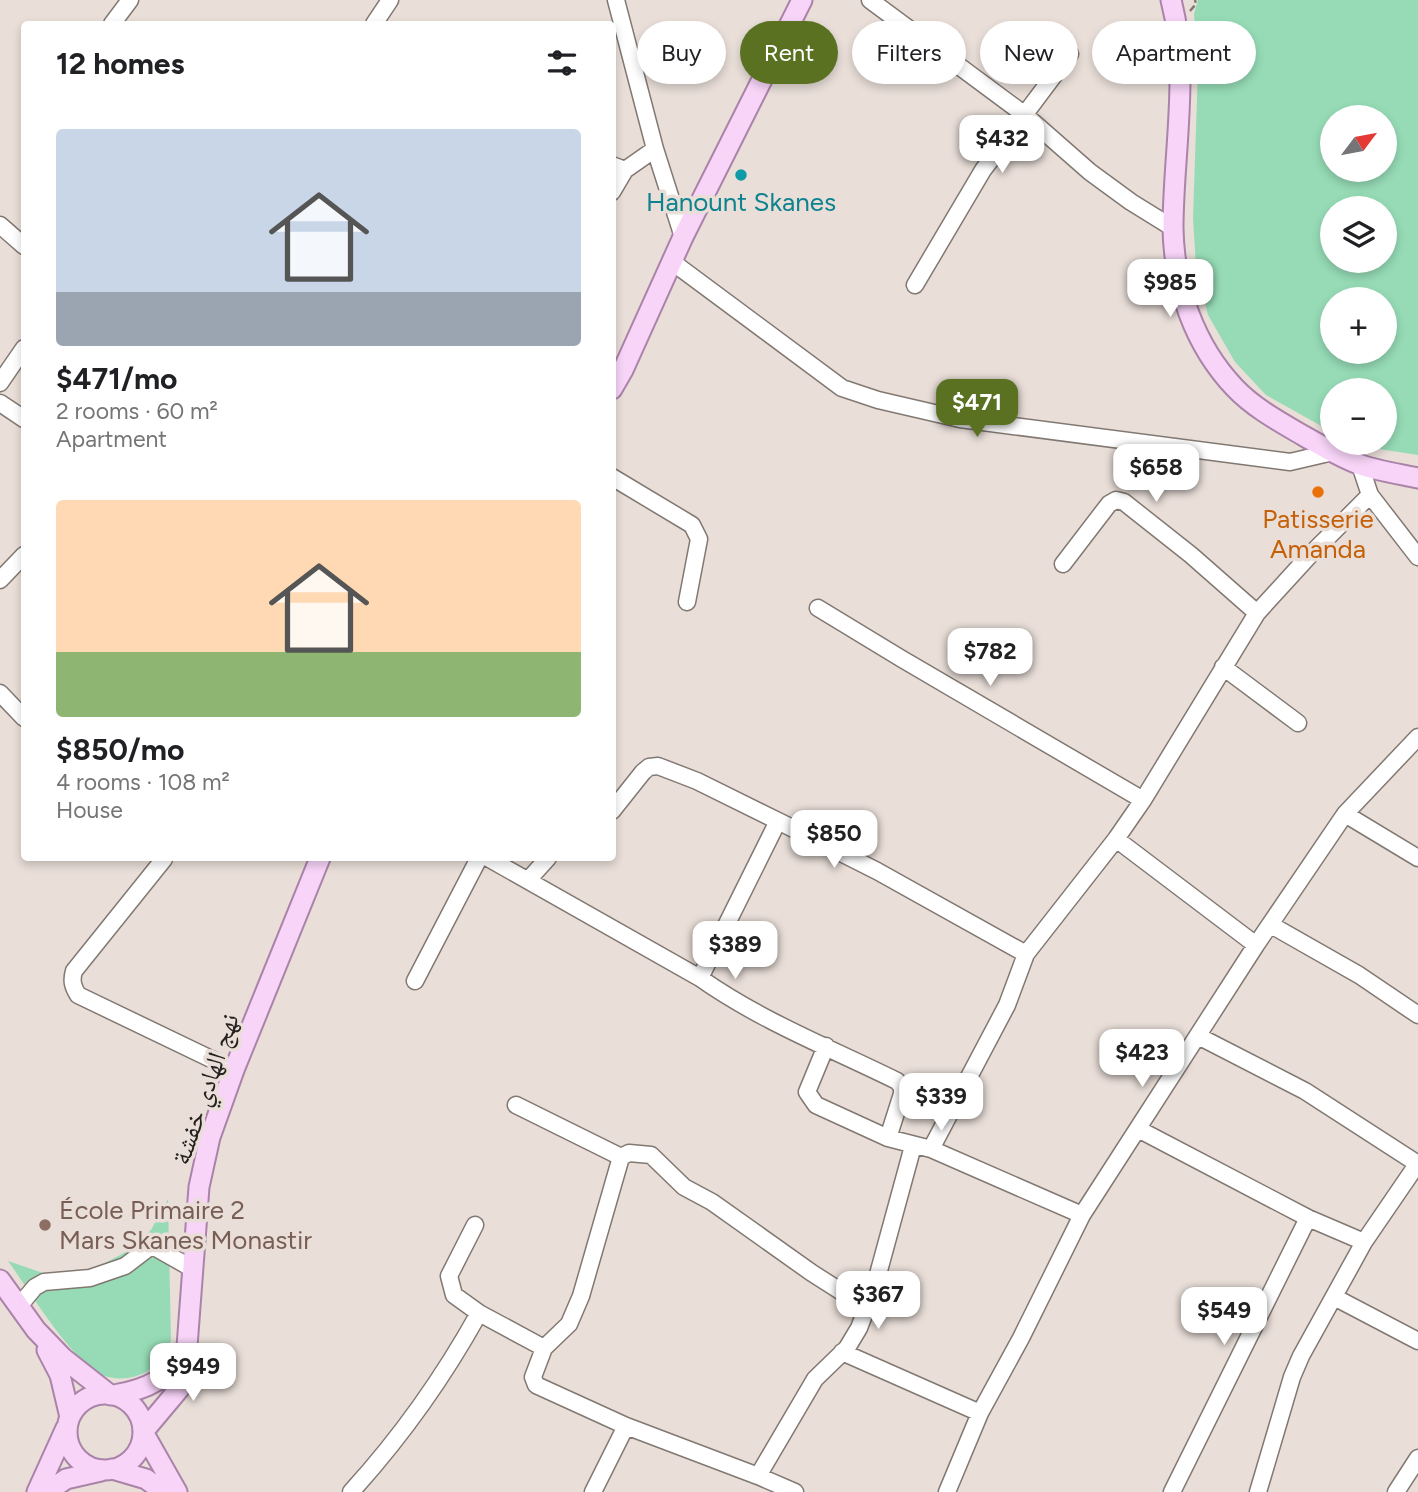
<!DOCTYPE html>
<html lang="en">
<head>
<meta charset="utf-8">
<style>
	:root { --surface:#fff; --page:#f2f2f2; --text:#202124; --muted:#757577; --accent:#5a7121 }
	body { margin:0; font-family:Figtree,"Noto Naskh Arabic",sans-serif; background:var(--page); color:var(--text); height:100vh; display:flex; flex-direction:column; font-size:26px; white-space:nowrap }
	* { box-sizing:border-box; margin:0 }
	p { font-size:23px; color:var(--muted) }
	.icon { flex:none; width:38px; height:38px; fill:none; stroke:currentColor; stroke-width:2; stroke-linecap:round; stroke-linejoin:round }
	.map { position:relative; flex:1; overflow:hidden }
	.details { position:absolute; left:21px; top:21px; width:595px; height:840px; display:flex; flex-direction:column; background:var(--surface); border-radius:7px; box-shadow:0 4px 10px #0003 }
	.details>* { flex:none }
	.banner { position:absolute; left:637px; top:21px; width:665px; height:63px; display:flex; gap:14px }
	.needle { width:46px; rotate:58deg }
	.fabs { position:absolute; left:1320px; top:105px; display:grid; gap:14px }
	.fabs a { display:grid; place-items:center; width:77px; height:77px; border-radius:50%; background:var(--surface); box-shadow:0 4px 10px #0003; font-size:35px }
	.price { position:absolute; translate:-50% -60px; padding:0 16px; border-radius:14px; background:#fff; color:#222; font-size:23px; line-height:46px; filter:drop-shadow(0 2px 4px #0008) }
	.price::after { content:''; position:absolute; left:50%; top:42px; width:21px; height:16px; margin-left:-10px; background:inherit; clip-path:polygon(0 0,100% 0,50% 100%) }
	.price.active { background:var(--accent); color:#fff }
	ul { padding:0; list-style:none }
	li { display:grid; align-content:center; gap:14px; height:371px; padding:0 35px }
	li span { display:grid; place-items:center; height:217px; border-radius:7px; color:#555 }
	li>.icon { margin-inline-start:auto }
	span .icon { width:126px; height:126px; fill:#fffc; stroke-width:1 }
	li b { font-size:30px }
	h2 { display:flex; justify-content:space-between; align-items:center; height:84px; padding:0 35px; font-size:30px }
	.tag { padding:0 24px; border-radius:32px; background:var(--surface); box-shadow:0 4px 10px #0003; font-size:24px; line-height:63px }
	.tag.active { background:var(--accent); color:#fff }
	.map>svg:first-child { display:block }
</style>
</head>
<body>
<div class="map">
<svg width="1418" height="1492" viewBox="0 0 1418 1492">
	<rect width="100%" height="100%" fill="#e9ded8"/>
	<path fill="#96dbb6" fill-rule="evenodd" d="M1198 0H1418V455L1379 449 1357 443H1384V390H1332V432L1266 395 1235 362 1208 315 1196 265 1193 219 1198 69 1194 14ZM1332 117H1384V170H1332ZM1332 208H1384V261H1332ZM1332 299H1384V352H1332Z
		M168 1199 171 1340C167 1356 155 1370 139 1375 127 1380 109 1380 97 1372 64 1350 32 1294 8 1261L46 1274 96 1268 133 1248 151 1230Z"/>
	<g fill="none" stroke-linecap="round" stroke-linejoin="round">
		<g stroke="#827872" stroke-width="19">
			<path id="minor" d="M616 0 655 149 683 237
				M870 0 1025 115 1090 172 1131 202 1173 228
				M112 24 130 0
				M374 24 390 0
				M612 165 625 170 655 149
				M612 192 625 170
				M0 225 24 246
				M671 261 842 388 878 400 960 419 1290 462 1333 452
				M915 285 983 170 1070 54
				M0 383 24 348
				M0 403 24 419
				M1360 465 1370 495 1418 557
				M612 477 692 525 699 539 687 602
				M1063 564 1109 504 1116 500 1124 502 1191 555 1257 613
				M0 580 24 555
				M818 608 902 659 1143 800
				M1223 667 1298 723
				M0 693 24 718
				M612 811 643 772 649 767 658 766 697 781 778 821
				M1345 814 1418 858
				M1116 839 1256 945
				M488 858 700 978C761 1021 830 1048 897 1081L902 1087V1094L888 1138
				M164 859 74 971C71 981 73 987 78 995L234 1070
				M529 879 548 858
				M1271 925 1359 975 1418 1015
				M700 978 778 821 877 871 1026 954
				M415 981 479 858
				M1198 1036 1305 1091 1418 1164
				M826 1046 807 1092 816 1105 888 1138 931 1149 1082 1215
				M516 1105 621 1157 581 1296 569 1324 544 1348
				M1138 1129 1308 1218 1364 1242
				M931 1149 1007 1005 1026 954 1116 839 1143 800 1257 613 1309 556 1370 495
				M621 1157 629 1153 651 1155 684 1187 712 1202 812 1273 867 1308
				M475 1225 449 1276 454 1295 479 1313 544 1348 533 1377 536 1385 626 1426 758 1476 795 1492
				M1334 1297 1418 1341
				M19 1306 35 1287 44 1282 90 1278 125 1266 150 1247 156 1248 193 1269
				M842 1352 980 1413
				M758 1476 815 1379 847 1348 859 1328 874 1289 913 1146
				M351 1492C401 1437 443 1378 479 1313
				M593 1492 626 1426
				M947 1492 980 1413 1021 1338 1082 1215 1256 945 1345 814 1418 737
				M1172 1492 1308 1218
				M1258 1492 1292 1377 1301 1356 1364 1242 1418 1163
				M1396 1492 1418 1458"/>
		</g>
		<g stroke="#aa83a9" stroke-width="23">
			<path id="major" d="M1171 0C1190 71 1173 155 1173 228 1174 286 1194 345 1235 388 1254 408 1280 422 1304 436 1322 446 1341 458 1361 465 1379 471 1399 474 1418 478
				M612 389 623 370 683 237 802 0
				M0 1280 36 1330 63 1358 110 1395
				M47 1350 60 1375 70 1417
				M67 1432a38 38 0 1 1 76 0a38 38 0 1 1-76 0Z
				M114 1395C151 1389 165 1379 188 1349
				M112 1469 146 1479 164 1492
				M37 1492 66 1428
				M47 1492 66 1479 101 1471
				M177 1492 143 1432 179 1389 185 1373 199 1187 210 1137 234 1070 320 858"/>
		</g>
		<path stroke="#817975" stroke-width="2.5" stroke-dasharray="7 3.5" stroke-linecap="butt" d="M1190 11 1196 4 1195 0"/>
		<use href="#minor" stroke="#fff" stroke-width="16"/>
		<use href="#major" stroke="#f7d4f8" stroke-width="19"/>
	</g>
	<circle fill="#0f9aa8" stroke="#e9ded8" stroke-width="2.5" cx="741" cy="175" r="7"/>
	<circle fill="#e8710a" stroke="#e9ded8" stroke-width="2.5" cx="1318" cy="492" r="7"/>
	<circle fill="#8d6e63" stroke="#e9ded8" stroke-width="2.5" cx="45" cy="1225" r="7"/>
	<g text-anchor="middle" stroke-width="7" stroke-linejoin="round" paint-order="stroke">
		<g font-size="26" fill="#0d838f" stroke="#e9ded8">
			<text x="741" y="211">Hanount Skanes</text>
		</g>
		<g font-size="26" fill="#c56008" stroke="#e9ded8">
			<text x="1318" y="528">Patisserie<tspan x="1318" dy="30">Amanda</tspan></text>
		</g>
		<g font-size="26" fill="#25211f" stroke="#e9ded8">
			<text transform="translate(205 1089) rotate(-71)" y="9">نهج الهادي خفشة</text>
		</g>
		<g font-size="26" fill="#785e54" stroke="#e9ded8" text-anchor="start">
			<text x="59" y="1219">École Primaire 2<tspan x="59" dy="30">Mars Skanes Monastir</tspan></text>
		</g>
	</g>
</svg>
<div class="fabs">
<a><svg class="needle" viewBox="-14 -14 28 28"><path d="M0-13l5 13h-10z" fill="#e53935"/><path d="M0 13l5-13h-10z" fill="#757577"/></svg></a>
<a><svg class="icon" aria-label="layers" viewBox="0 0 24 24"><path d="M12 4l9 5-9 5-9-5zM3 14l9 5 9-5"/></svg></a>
<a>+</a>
<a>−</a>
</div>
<b class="price" style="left:1002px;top:175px">$432</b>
<b class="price" style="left:1170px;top:319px">$985</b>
<b class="price active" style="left:977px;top:439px">$471</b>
<b class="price" style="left:1156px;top:504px">$658</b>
<b class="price" style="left:990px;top:688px">$782</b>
<b class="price" style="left:834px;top:870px">$850</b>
<b class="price" style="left:735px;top:981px">$389</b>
<b class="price" style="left:1142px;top:1089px">$423</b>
<b class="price" style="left:941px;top:1133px">$339</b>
<b class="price" style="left:878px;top:1331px">$367</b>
<b class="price" style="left:1224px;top:1347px">$549</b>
<b class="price" style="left:193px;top:1403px">$949</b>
<div class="banner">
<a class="tag">Buy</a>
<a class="tag active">Rent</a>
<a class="tag">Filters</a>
<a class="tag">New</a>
<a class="tag">Apartment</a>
</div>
<section class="details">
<h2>12 homes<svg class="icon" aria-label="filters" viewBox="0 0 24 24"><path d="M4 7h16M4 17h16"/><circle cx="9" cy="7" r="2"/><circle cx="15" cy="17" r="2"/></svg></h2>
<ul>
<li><span style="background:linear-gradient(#c9d6e8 75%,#9aa5b1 0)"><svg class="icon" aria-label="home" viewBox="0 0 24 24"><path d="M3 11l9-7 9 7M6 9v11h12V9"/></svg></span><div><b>$471/mo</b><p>2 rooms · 60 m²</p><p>Apartment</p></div></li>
<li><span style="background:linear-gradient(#ffd9b3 70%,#8fb573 0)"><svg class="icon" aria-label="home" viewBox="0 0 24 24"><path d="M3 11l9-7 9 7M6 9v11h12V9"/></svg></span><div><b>$850/mo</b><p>4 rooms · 108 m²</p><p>House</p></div></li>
</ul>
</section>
</div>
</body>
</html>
